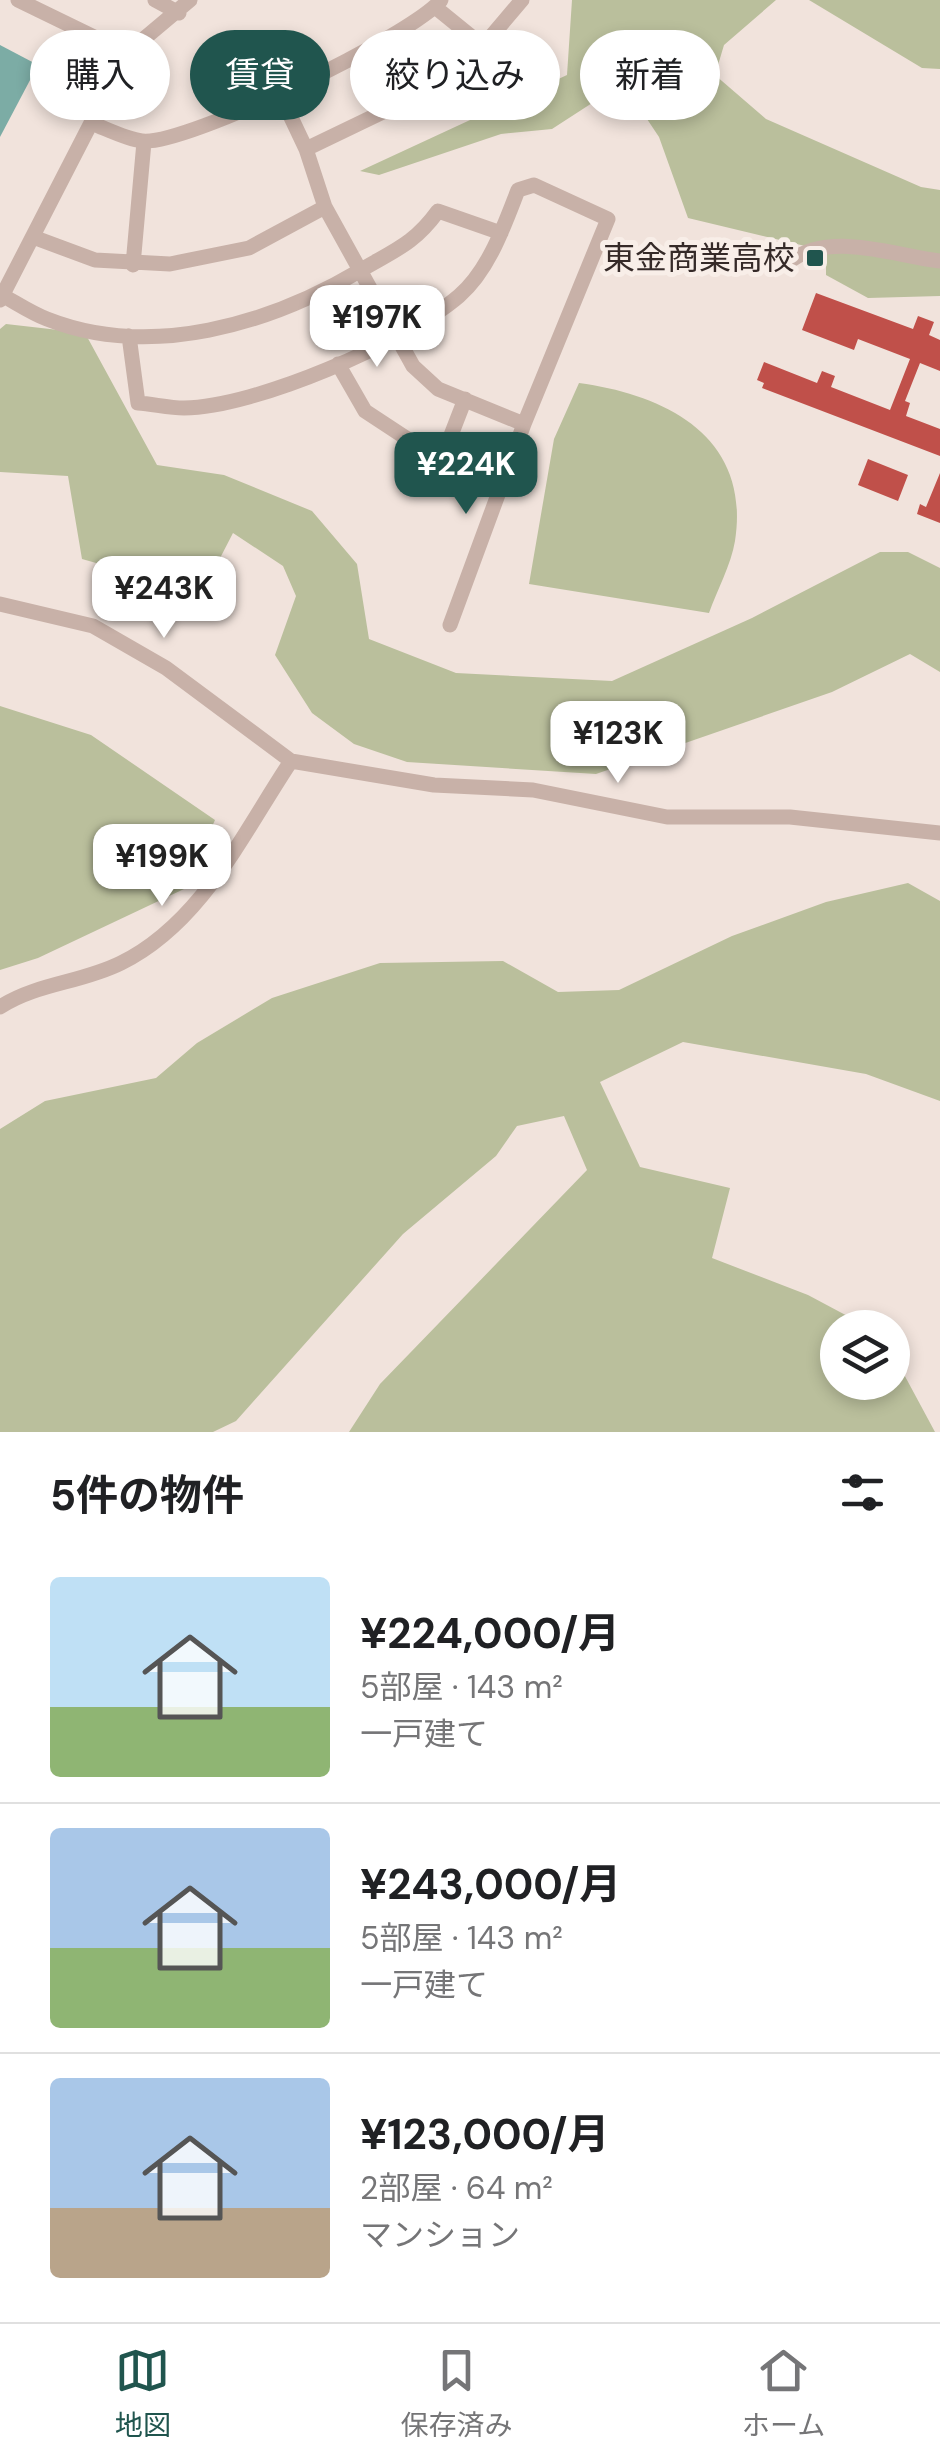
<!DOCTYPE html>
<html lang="ja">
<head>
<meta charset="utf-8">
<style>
	:root { --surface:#fff; --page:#f2f2f2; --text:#202124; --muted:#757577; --line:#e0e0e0; --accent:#20554e }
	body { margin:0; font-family:"DM Sans","Noto Sans JP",sans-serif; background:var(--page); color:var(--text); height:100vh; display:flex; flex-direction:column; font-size:38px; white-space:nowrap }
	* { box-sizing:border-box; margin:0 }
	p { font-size:32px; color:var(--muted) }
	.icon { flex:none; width:55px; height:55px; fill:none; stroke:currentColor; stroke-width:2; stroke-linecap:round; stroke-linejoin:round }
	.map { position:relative; height:1432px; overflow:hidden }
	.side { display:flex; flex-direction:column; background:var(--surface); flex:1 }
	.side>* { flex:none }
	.hud { position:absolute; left:30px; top:30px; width:880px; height:90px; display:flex; gap:20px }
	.buttons { position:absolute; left:820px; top:1310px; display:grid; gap:20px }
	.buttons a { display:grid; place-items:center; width:90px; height:90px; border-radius:50%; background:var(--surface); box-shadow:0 5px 15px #0003; font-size:50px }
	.price { position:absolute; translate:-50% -85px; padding:0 22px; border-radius:20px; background:#fff; color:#222; font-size:32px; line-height:65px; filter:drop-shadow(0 2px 5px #0008) }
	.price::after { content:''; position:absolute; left:50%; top:60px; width:30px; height:22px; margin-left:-15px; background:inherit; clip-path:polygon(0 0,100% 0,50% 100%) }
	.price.selected { background:var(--accent); color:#fff }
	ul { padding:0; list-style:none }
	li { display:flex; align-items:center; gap:30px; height:250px; padding:0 50px }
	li+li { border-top:2px solid var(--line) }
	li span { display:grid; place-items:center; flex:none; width:280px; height:200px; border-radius:10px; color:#555 }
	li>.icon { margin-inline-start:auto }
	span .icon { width:120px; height:120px; fill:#fffc; stroke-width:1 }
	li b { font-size:42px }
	h2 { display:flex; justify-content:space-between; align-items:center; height:120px; padding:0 50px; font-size:42px }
	.pill { padding:0 35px; border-radius:45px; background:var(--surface); box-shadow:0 5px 15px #0003; font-size:35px; line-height:90px }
	.pill.selected { background:var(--accent); color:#fff }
	.dock { display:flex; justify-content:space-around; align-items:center; height:140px; border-top:2px solid var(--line); background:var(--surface); font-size:28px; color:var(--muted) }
	.dock a { display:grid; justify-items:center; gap:5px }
	.dock .selected { color:var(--accent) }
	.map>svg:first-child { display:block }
</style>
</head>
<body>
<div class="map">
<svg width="940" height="1432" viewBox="0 0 940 1432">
	<rect width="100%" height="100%" fill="#f1e3dc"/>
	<path fill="#babf9c" d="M572 0H776L724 45 715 75 766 119 921 187 940 190V296L868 298 826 275V251L688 218 659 137 623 83 552 129 501 134 379 175 360 171 567 75Z
		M809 0H940V69L922 68Z
		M6 324 85 333 157 465 224 475 312 511 357 564 369 639 456 673 612 681 752 618 880 552H908L940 568V672L910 654 832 692 596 774 407 762 354 744 312 713 275 655 296 596 283 566 233 533 202 593 82 559 68 476 0 472V329Z
		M579 383C667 395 751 437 735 541 731 565 717 590 709 613L529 584 554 439Z
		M0 706 91 735 215 820 184 889 38 958 0 970Z
		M908 883 940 901V1101L866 1074 683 1042 600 1082 640 1167 730 1188 712 1258 808 1295 868 1327 838 1328V1382H892L893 1354 935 1432H349L380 1384 587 1170 564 1116 517 1126 496 1156 403 1234 236 1421 213 1432H0V1129L45 1101 156 1078 197 1043 272 998 380 963 503 961 558 992 619 990 732 936 826 902Z"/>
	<path fill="#7caca5" d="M0 45 38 65 0 137Z"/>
	<path fill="#c0504a" d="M816 293 913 329 918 316 934 322 929 335 940 340V371L920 363 905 401 910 403 906 416 940 429V456L762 388 764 383 757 380 764 362 817 383 822 371 835 376 831 387 890 410 910 359 858 339 854 350 802 330Z
		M868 459 908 475 898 501 858 485Z
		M940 473V523L917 514 920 504 926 507Z"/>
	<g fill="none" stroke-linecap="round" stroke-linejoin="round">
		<path stroke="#c8b1a8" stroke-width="15" d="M18 0 127 53
			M155 0 179 13
			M435 7 483 46
			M279 92 306 149 325 207 413 366 438 389 524 424
			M91 123C107 129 126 139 142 141 186 146 413 35 441 0
			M306 149 441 84 483 46 522 0
			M33 237 95 260 170 264 249 248 325 207
			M790 261C831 231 891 255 940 261
			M133 265 144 142
			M0 294C15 302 31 313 47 319 151 360 270 324 361 270 395 250 414 244 438 211L501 233
			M0 300 127 53 190 0
			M129 336 138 403C153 404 169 408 184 408 256 407 404 343 459 296 489 270 504 226 518 190L534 185 608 219 524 424 450 625
			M338 364 365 411 441 461 465 399
			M0 604 93 626 166 668 291 761 434 785 533 790 667 817H790L940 833
			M0 1007C37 983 81 983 121 963 202 923 243 833 291 761"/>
	</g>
	<rect fill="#20554e" stroke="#f8eee8" stroke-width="4" x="805" y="248" width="20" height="20" rx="5"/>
	<g text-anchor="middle" stroke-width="10" stroke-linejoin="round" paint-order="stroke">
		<g font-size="32" fill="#352a28" stroke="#f8eee8" text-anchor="end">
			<text x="795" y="269">東金商業高校</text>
		</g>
	</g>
</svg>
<div class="buttons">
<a><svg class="icon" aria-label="layers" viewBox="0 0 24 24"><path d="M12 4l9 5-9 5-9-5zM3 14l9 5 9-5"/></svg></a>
</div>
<b class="price" style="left:377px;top:370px">¥197K</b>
<b class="price selected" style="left:466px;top:517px">¥224K</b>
<b class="price" style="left:164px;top:641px">¥243K</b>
<b class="price" style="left:618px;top:786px">¥123K</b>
<b class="price" style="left:162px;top:909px">¥199K</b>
<div class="hud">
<a class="pill">購入</a>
<a class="pill selected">賃貸</a>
<a class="pill">絞り込み</a>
<a class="pill">新着</a>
</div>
</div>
<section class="side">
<h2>5件の物件<svg class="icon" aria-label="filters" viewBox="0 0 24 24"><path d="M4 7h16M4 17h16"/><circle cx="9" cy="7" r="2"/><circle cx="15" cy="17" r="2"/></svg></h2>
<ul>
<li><span style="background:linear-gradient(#bfe0f5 65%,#8fb573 0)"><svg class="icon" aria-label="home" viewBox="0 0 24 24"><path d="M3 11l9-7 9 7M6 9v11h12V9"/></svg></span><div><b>¥224,000/月</b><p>5部屋 · 143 m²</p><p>一戸建て</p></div></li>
<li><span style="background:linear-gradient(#a9c7e8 60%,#8fb573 0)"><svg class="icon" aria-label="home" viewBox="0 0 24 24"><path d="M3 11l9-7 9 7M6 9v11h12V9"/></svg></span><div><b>¥243,000/月</b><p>5部屋 · 143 m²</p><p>一戸建て</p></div></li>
<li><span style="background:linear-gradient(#a9c7e8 65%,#b9a48a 0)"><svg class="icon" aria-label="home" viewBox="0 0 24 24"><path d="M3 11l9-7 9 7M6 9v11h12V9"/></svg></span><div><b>¥123,000/月</b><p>2部屋 · 64 m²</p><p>マンション</p></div></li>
</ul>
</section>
<nav class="dock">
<a class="selected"><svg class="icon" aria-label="map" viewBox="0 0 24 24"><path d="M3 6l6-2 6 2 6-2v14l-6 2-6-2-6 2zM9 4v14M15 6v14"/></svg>地図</a>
<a><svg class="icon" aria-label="saved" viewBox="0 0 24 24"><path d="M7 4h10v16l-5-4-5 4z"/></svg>保存済み</a>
<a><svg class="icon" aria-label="home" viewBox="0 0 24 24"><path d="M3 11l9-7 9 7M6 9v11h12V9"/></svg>ホーム</a>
</nav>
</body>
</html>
